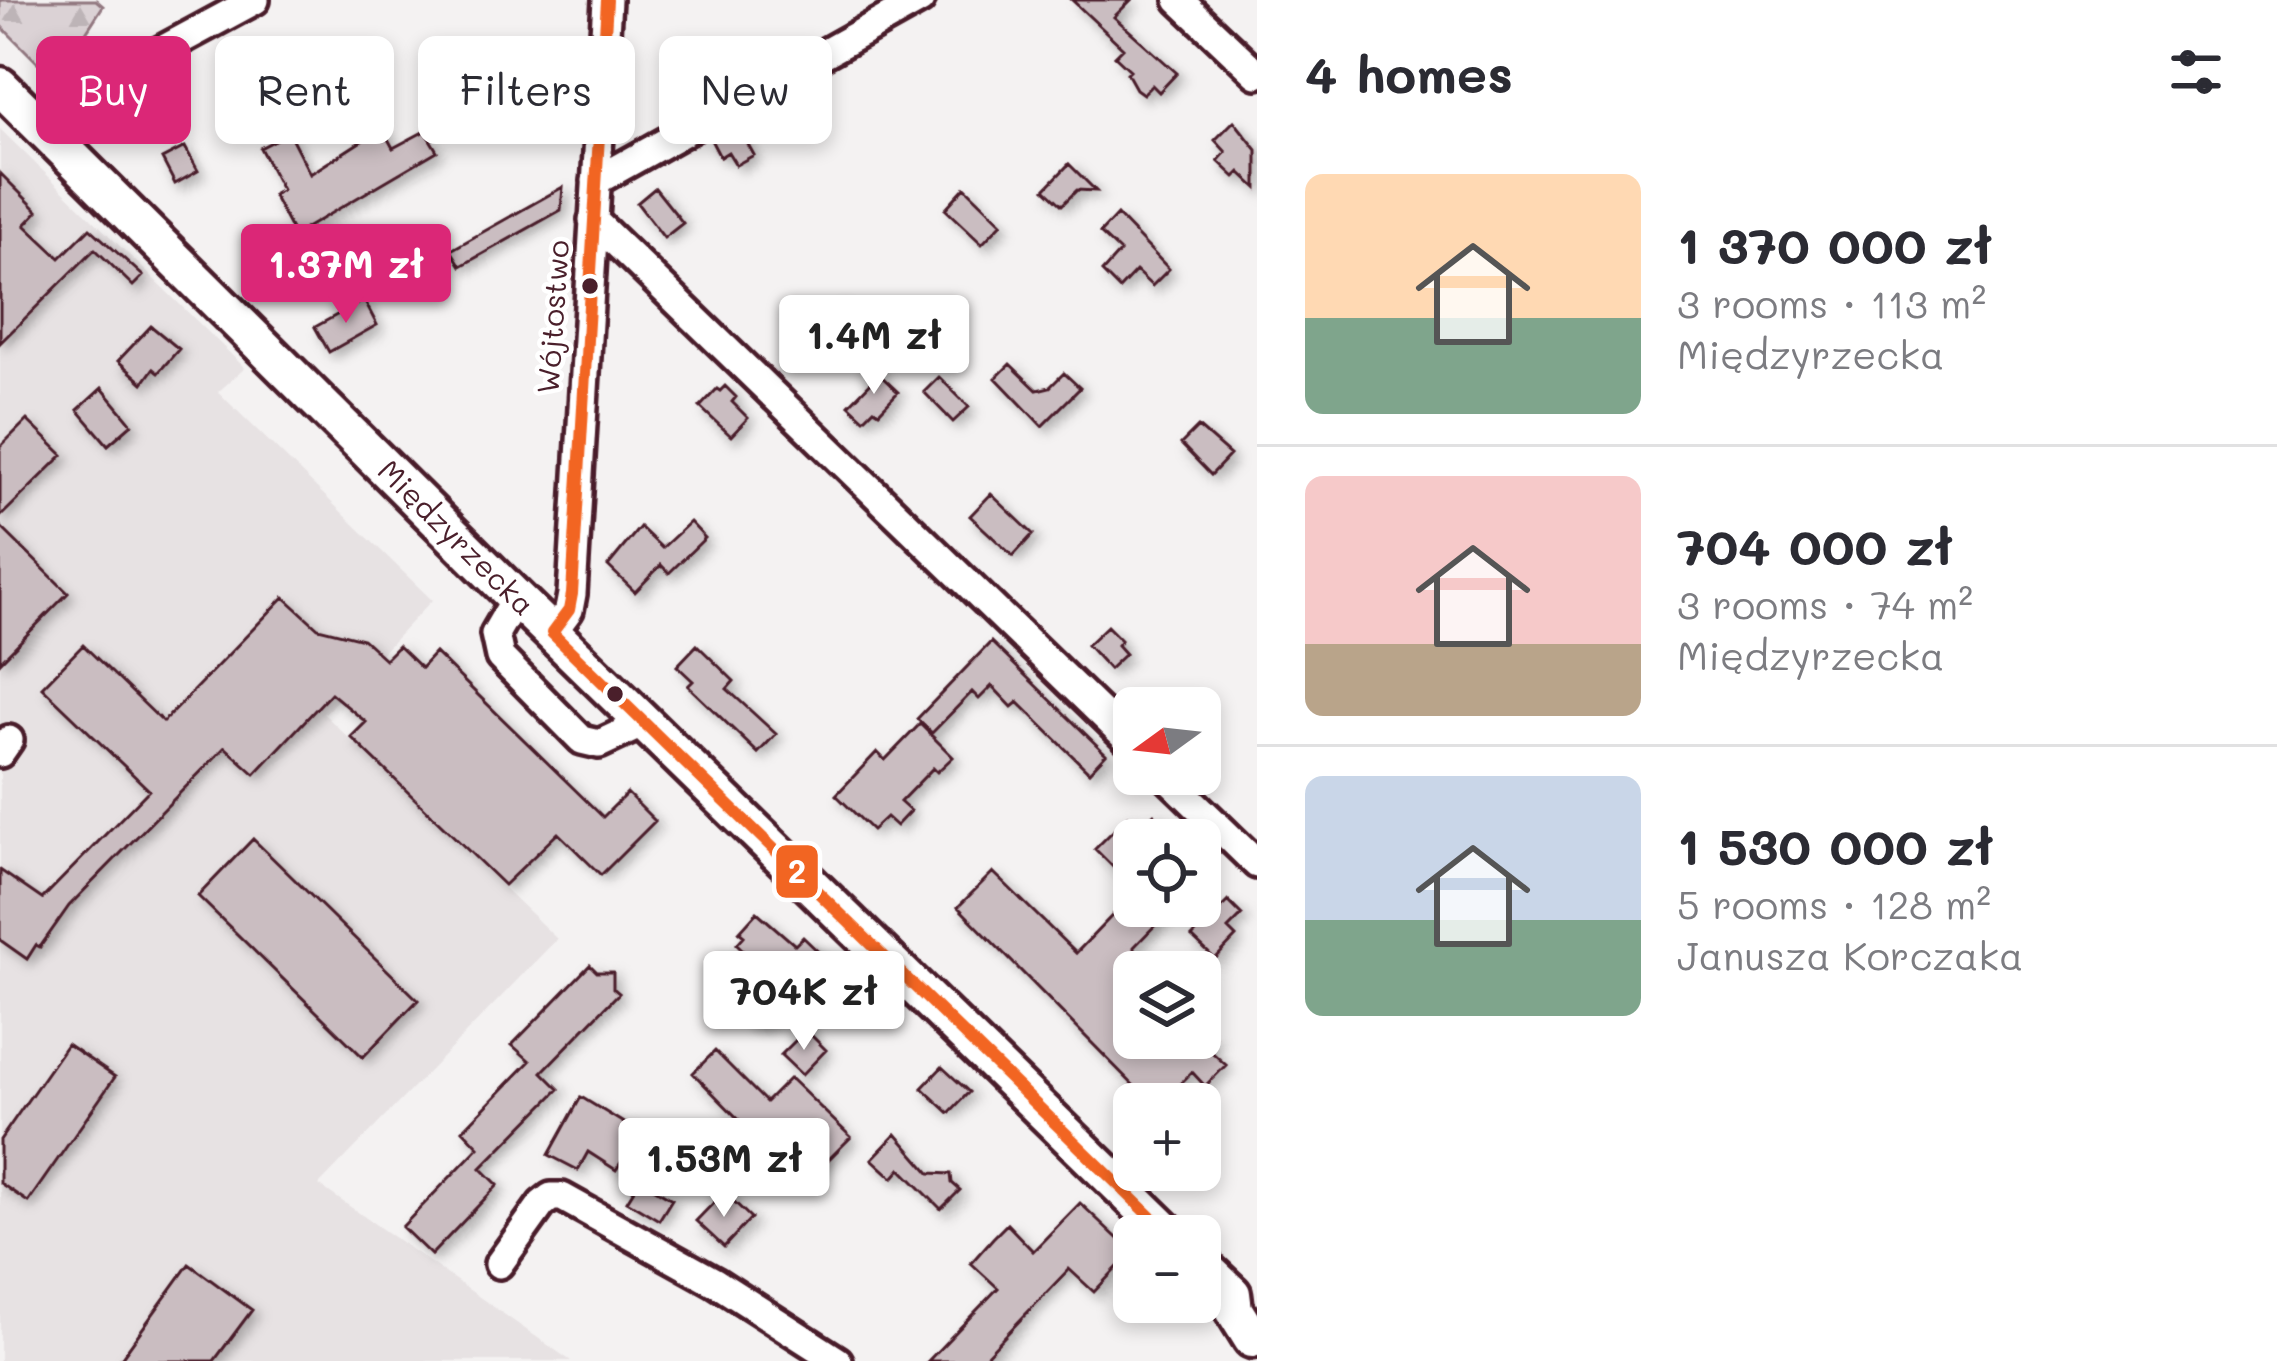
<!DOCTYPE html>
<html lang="en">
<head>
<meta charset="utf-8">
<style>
	:root { --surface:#fff; --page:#f2f2f3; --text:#2b2b33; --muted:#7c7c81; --line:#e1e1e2; --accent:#db2777 }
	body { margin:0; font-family:Mali,sans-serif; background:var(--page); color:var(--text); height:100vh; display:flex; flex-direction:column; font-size:45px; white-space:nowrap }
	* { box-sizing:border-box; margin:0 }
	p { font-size:39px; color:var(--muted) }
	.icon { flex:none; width:66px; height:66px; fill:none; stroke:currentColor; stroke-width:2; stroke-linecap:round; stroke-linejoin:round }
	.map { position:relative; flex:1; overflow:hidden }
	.side { display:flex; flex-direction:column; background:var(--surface); width:1020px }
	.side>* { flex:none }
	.top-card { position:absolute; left:36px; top:36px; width:1041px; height:108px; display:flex; gap:24px }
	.needle { width:78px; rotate:255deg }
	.controls { position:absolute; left:1113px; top:687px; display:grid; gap:24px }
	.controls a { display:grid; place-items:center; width:108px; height:108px; border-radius:18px; background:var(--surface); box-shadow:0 6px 18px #0003; font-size:60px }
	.price { position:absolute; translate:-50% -102px; padding:0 27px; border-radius:12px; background:#fff; color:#222; font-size:39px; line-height:78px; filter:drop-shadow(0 3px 6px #0008) }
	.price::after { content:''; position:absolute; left:50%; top:72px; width:36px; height:27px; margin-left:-18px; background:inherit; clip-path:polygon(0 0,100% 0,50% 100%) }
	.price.selected { background:var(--accent); color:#fff }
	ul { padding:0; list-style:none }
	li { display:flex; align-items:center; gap:36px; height:300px; padding:0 48px }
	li+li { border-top:3px solid var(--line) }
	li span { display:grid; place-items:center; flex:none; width:336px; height:240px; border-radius:18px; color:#555 }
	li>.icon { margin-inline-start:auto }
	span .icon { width:144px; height:144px; fill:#fffc; stroke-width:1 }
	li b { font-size:51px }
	h2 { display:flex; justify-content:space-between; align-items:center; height:144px; padding:0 48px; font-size:51px }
	.pill { padding:0 42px; border-radius:18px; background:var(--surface); box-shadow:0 6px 18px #0003; font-size:42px; line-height:108px }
	.pill.selected { background:var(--accent); color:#fff }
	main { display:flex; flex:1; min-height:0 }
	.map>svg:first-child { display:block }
</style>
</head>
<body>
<main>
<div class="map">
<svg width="1257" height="1361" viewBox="0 0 1257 1361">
	<defs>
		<pattern id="forest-firs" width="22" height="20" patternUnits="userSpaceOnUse" patternTransform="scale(3)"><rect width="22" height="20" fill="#dbd2d5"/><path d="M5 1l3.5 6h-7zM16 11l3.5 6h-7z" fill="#bdb4b7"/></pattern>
		<filter id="shadow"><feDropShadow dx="5.5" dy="5.5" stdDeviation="6" flood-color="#0004"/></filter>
	</defs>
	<rect width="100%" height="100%" fill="#f4f2f2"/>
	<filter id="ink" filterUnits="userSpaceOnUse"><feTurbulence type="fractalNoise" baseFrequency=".00833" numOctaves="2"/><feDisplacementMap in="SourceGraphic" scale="24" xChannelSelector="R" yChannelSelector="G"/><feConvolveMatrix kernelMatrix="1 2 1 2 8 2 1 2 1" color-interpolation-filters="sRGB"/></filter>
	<g filter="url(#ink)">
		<path fill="#e7e2e3" d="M0 129 245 368 218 392 432 600 324 714 557 939 319 1185 571 1361H0Z"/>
		<path fill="url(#forest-firs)" stroke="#927880" stroke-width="3" d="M0 0H96L103 6 55 80 0 25Z"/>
		<path fill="#cabdc1" stroke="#4a1f2b" stroke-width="3" filter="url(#shadow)" d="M1072 0H1131L1114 17 1177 73 1159 92 1152 85 1143 94 1136 89 1127 73 1130 70 1115 56 1123 48Z
			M519 58 537 92 513 105 495 70Z
			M1234 121 1257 150V188L1240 172 1235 177 1218 161 1226 152 1215 140Z
			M736 123 754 155 736 165 728 152 720 157 710 138Z
			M382 128 393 148 425 131 437 151 294 235 273 195 282 190 260 148 289 133 310 174Z
			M185 147 198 171 175 184 162 159Z
			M1069 164 1096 191 1077 190 1062 205 1045 189Z
			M0 173 38 211 25 225 60 258 90 228 143 276 133 286 95 249 0 343Z
			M563 187 561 210 461 266 451 250Z
			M965 187 1002 223 982 244 945 209Z
			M655 188 683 223 664 238 637 203Z
			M1117 215 1169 269 1152 286 1136 271 1119 289 1102 272 1120 252 1100 233Z
			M364 300 377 325 329 352 315 327Z
			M840 302 857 317 862 311 876 324 870 330 874 334 858 351 825 318Z
			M151 326 179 349 158 373 153 369 143 383 118 361Z
			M1010 364 1037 390 1050 387 1064 373 1080 388 1042 426 996 378Z
			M879 374 898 392 879 412 874 409 864 419 849 405Z
			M939 377 969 407 953 422 924 392Z
			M725 386 736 397 732 402 748 418 731 436 700 407 717 389 720 391Z
			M102 388 132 424 108 445 78 410Z
			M27 420 63 455 0 517V447Z
			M1198 427 1230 455 1211 475 1181 444Z
			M991 494 1033 534 1013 556 970 516Z
			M690 522 705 538 669 573 661 565 635 592 608 566 640 527 662 548Z
			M0 526 68 593 0 662Z
			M284 597 318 628 363 639 385 659 398 646 421 668 435 653 603 817 627 793 655 821 601 875 558 833 504 885 351 737 366 722 331 693 255 774 225 747 69 906 40 947 36 945 27 959 0 940V870L42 899 149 790 42 687 83 645 163 722Z
			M1107 626 1121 640 1117 645 1125 654 1109 669 1087 645Z
			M991 642 1106 754 1089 772 1018 702 1012 707 992 686 979 699 972 692 932 733 917 719Z
			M697 645 734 681 727 689 776 734 758 753 688 686 693 681 677 666Z
			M920 724 953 757 937 772 933 768 900 802 910 811 896 826 886 817 872 830 836 795 877 752 885 760Z
			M1154 814 1169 828 1157 840H1134V888L1095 849 1128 816 1140 828Z
			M253 839 418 1000 363 1057 198 896Z
			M993 872 1076 953 1134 893V906H1174L1134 947V1038H1214L1206 1047 1226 1065 1205 1086 1192 1072 1160 1104H1152L958 907Z
			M1228 901 1242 915 1228 929 1236 937 1215 959 1192 937Z
			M757 912 795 945 803 937 828 961 776 1022 772 1018 766 1025H750L716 990 748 955 737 944 744 936 739 932Z
			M590 965 597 972H613V988L619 993 542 1072 559 1089 481 1168 498 1185 431 1255 402 1227 479 1147 463 1130 530 1061 512 1045Z
			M806 1030 826 1050 802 1075 781 1055Z
			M67 1044 115 1077 28 1202 0 1183V1140Z
			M715 1051 766 1102 790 1078 851 1137 821 1167 776 1125 760 1141 693 1073Z
			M942 1067 969 1092 949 1113 922 1088Z
			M581 1097 640 1133 616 1170 588 1152 578 1170 549 1155Z
			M896 1134 930 1173 951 1174 952 1183 960 1190 941 1209 901 1169 893 1178 872 1159Z
			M640 1180 672 1199 659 1220 627 1201Z
			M724 1192 751 1218 724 1247 696 1221Z
			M1080 1203 1132 1252 1094 1292 1069 1269 981 1361H928L998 1288 971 1263 993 1238 1007 1224 1033 1251Z
			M189 1264 252 1310 214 1361H119Z"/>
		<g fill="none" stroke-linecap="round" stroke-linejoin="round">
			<g stroke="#4a1f2b" stroke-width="36">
				<path id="minor" d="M1179 0 1257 74
					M41 127 62 104 255 0
					M596 181 920 0
					M593 220 1134 745
					M516 598 495 634 500 657 582 740 599 744 644 723
					M552 633 569 610 572 594 607 0
					M0 753 9 740
					M1164 774 1257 864
					M499 1264 542 1204 551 1197H562L715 1282 838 1361"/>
			</g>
			<g stroke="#4a1f2b" stroke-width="45">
				<g id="major">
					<path id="s1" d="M0 86 516 598 1171 1236"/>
					<path d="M1200 1264 1232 1294 1234 1310 1252 1339"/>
				</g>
			</g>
			<use href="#minor" stroke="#fff" stroke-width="27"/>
			<use href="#major" stroke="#fff" stroke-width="36"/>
			<g stroke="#fff" stroke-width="21">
				<path id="bus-1" d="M552 633 1171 1236
					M552 633 569 610 572 594 607 0"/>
			</g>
			<use href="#bus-1" stroke="#f26522" stroke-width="12"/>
		</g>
	</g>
	<g fill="#4a1f2b" stroke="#fff" stroke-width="4.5">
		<circle cx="590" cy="286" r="10"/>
		<circle cx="615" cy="694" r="10"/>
	</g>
	<g text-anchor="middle" stroke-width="9" stroke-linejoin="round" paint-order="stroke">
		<g font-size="30" fill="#4a1f2b" stroke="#fff">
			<text transform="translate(554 317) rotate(-86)" y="10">Wójtostwo</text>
			<text dy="10" stroke="none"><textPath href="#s1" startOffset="642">Międzyrzecka</textPath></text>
		</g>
	</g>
	<rect stroke="#fff" stroke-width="4.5" x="774" y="843" width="46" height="57" rx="12" fill="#f26522"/>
	<g font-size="33" text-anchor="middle" font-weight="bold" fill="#fff">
		<text x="797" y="883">2</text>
	</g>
</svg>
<div class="controls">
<a><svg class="needle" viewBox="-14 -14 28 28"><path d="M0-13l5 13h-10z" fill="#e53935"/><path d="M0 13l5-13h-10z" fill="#7c7c81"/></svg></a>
<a><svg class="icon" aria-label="locate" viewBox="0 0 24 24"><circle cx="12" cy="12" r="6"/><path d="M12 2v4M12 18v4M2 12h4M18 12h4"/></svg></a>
<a><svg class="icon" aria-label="layers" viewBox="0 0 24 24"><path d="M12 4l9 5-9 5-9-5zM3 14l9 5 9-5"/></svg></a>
<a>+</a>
<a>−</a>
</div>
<b class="price selected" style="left:346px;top:326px">1.37M zł</b>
<b class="price" style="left:874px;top:397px">1.4M zł</b>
<b class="price" style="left:804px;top:1053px">704K zł</b>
<b class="price" style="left:724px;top:1220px">1.53M zł</b>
<div class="top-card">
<a class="pill selected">Buy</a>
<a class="pill">Rent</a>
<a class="pill">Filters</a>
<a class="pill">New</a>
</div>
</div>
<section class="side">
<h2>4 homes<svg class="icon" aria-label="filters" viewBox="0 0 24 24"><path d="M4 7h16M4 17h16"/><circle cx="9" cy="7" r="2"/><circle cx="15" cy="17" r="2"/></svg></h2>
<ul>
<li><span style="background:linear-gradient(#ffd9b3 60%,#7fa58c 0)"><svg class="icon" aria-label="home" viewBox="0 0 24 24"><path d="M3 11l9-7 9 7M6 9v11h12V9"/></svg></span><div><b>1 370 000 zł</b><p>3 rooms · 113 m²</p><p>Międzyrzecka</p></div></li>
<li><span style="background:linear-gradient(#f6c9c9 70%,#b9a48a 0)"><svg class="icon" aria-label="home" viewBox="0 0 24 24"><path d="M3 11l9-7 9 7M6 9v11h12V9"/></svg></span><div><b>704 000 zł</b><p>3 rooms · 74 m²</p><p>Międzyrzecka</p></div></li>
<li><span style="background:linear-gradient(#c9d6e8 60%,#7fa58c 0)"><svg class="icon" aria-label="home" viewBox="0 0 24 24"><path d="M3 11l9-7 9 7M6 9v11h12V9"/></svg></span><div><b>1 530 000 zł</b><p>5 rooms · 128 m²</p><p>Janusza Korczaka</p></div></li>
</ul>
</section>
</main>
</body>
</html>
